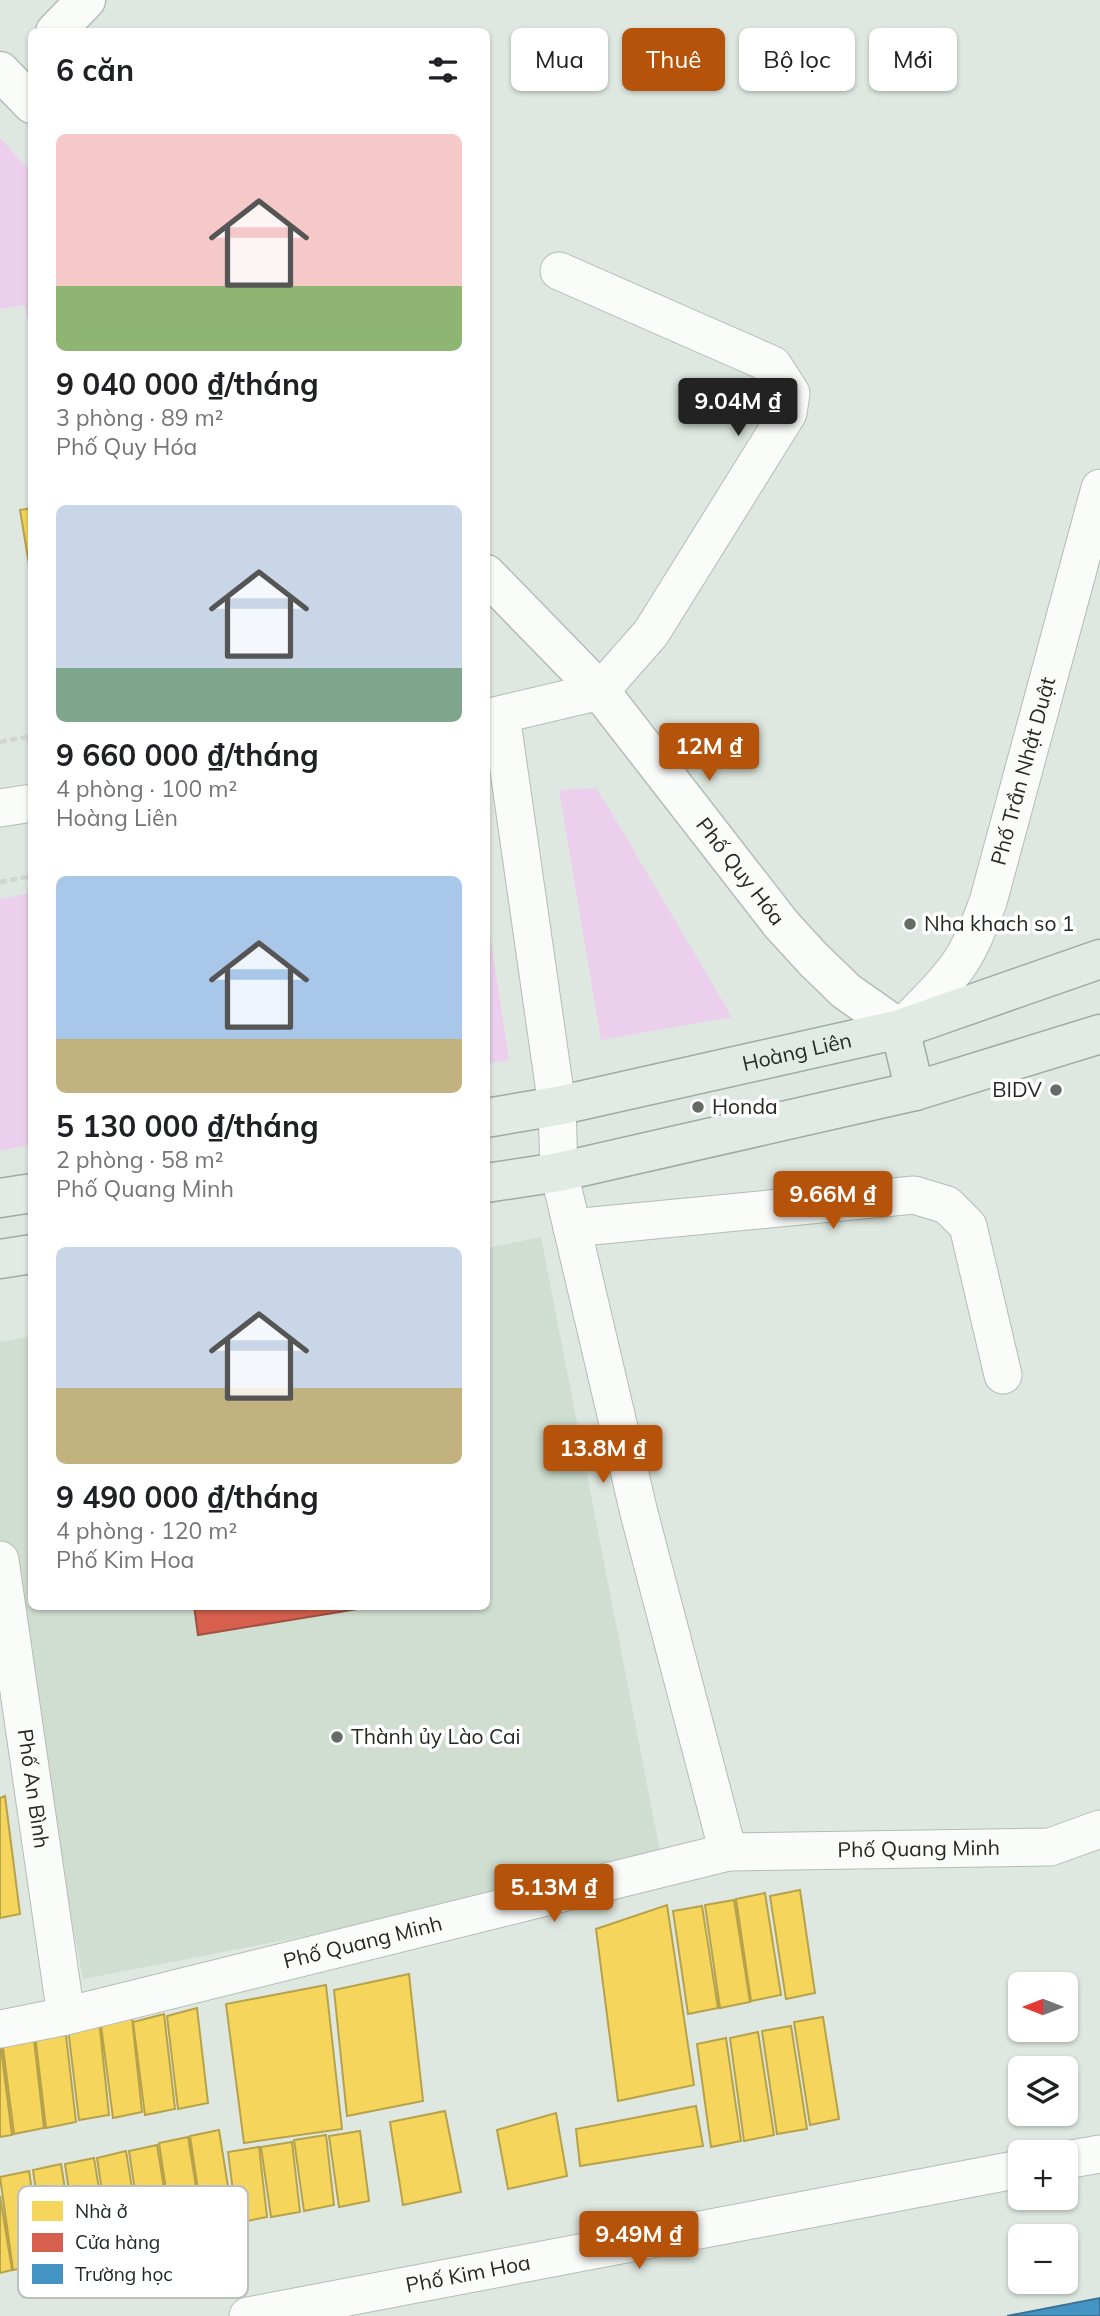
<!DOCTYPE html>
<html lang="vi">
<head>
<meta charset="utf-8">
<style>
	:root { --surface:#fff; --page:#f6f6f6; --text:#202124; --muted:#757577; --accent:#b45309 }
	body { margin:0; font-family:Mulish,sans-serif; background:var(--page); color:var(--text); height:100vh; display:flex; flex-direction:column; font-size:26px; white-space:nowrap }
	* { box-sizing:border-box; margin:0 }
	p { font-size:23px; color:var(--muted) }
	.icon { flex:none; width:38px; height:38px; fill:none; stroke:currentColor; stroke-width:2; stroke-linecap:round; stroke-linejoin:round }
	.map { position:relative; flex:1; overflow:hidden }
	.panel { position:absolute; left:28px; top:28px; width:462px; height:1582px; display:flex; flex-direction:column; background:var(--surface); border-radius:10px; box-shadow:0 2px 5px #0004 }
	.panel>* { flex:none }
	.banner { position:absolute; left:511px; top:28px; width:483px; height:63px; display:flex; gap:14px }
	.needle { width:46px; rotate:270deg }
	.buttons { position:absolute; left:1008px; top:1972px; display:grid; gap:14px }
	.buttons a { display:grid; place-items:center; width:70px; height:70px; border-radius:10px; background:var(--surface); box-shadow:0 2px 5px #0004; font-size:35px }
	.price { position:absolute; translate:-50% -60px; padding:0 16px; border-radius:7px; background:var(--accent); color:#fff; font-size:23px; line-height:46px; filter:drop-shadow(0 2px 4px #0008) }
	.price::after { content:''; position:absolute; left:50%; top:42px; width:21px; height:16px; margin-left:-10px; background:inherit; clip-path:polygon(0 0,100% 0,50% 100%) }
	.price.current { background:#222; color:#fff }
	ul { padding:0; list-style:none }
	li { display:grid; align-content:center; gap:14px; height:371px; padding:0 28px }
	li span { display:grid; place-items:center; height:217px; border-radius:10px; color:#555 }
	li>.icon { margin-inline-start:auto }
	span .icon { width:126px; height:126px; fill:#fffc; stroke-width:1 }
	li b { font-size:30px }
	h2 { display:flex; justify-content:space-between; align-items:center; height:84px; padding:0 28px; font-size:30px }
	.tag { padding:0 24px; border-radius:10px; background:var(--surface); box-shadow:0 2px 5px #0004; font-size:24px; line-height:63px }
	.tag.current { background:var(--accent); color:#fff }
	.map>svg:first-child { display:block }
</style>
</head>
<body>
<div class="map">
<svg width="1100" height="2316" viewBox="0 0 1100 2316">
	<rect width="100%" height="100%" fill="#dee8e0"/>
	<path fill="#cfded1" d="M541 1237 663 1867 83 1979 0 1547V1342L31 1336 32 1606H486L487 1248Z"/>
	<path fill="#ebcfec" d="M0 138 31 172V340L25 305 0 309Z
		M596 788 613 815 732 1017 601 1040 559 790Z
		M31 893V1144L0 1151V899Z
		M487 915 509 1060 487 1064H486Z"/>
	<path fill="#f6d55c" stroke="#b7a24c" stroke-width="2" d="M32 508V582L20 510Z
		M5 1796 20 1914 0 1918V1798Z
		M800 1890 815 1993 786 1999 770 1896Z
		M765 1893 781 1995 751 2001 736 1899Z
		M734 1900 750 2002 720 2008 705 1905Z
		M667 1905 694 2085 618 2101 596 1929Z
		M702 1906 718 2008 688 2014 673 1911Z
		M409 1974 423 2101 347 2116 334 1990Z
		M326 1985 342 2129 244 2143 226 2004Z
		M197 2008 208 2103 178 2109 167 2016Z
		M164 2014 175 2109 145 2115 133 2022Z
		M823 2017 839 2119 810 2125 794 2022Z
		M132 2018 142 2112 113 2118 101 2025Z
		M99 2020 109 2115 79 2120 68 2028Z
		M791 2026 807 2129 777 2134 762 2031Z
		M65 2027 76 2122 46 2128 35 2034Z
		M33 2032 44 2128 14 2134 2 2040Z
		M758 2032 774 2135 744 2141 730 2038Z
		M726 2038 741 2141 711 2147 697 2044Z
		M0 2040 12 2135 0 2137Z
		M696 2106 703 2146 580 2166 576 2129Z
		M445 2111 461 2192 403 2205 390 2122Z
		M556 2113 567 2176 508 2189 497 2130Z
		M219 2130 234 2224 204 2230 190 2136Z
		M360 2131 369 2201 339 2207 329 2136Z
		M326 2135 334 2205 304 2211 294 2140Z
		M188 2137 203 2230 173 2236 159 2143Z
		M292 2142 300 2212 271 2217 261 2147Z
		M157 2145 172 2237 143 2243 129 2151Z
		M259 2147 267 2217 237 2223 228 2152Z
		M126 2151 141 2245 111 2251 97 2158Z
		M94 2158 109 2251 79 2257 65 2164Z
		M61 2164 76 2257 46 2263 33 2170Z
		M29 2171 43 2264 13 2270 0 2177Z
		M0 2196 12 2270 0 2273Z"/>
	<path fill="#d6604d" stroke="#a15041" stroke-width="2" d="M194 1606H376L198 1635Z"/>
	<path fill="#4393c3" stroke="#3a7494" stroke-width="2" d="M1100 2298V2316H1007Z"/>
	<g fill="none" stroke-linecap="round" stroke-linejoin="round">
		<g stroke="#b5bcb6" stroke-width="39">
			<g id="street">
				<path d="M501 715 557 1106 559 1172 639 1513 728 1852"/>
				<path d="M486 718 600 691 651 633 788 413 791 393 773 365 559 271"/>
				<path d="M0 808 32 803"/>
				<path id="s1" d="M900 1029C919 1009 940 990 957 967 971 948 979 925 988 902L1100 488"/>
				<path d="M572 1228 914 1195 947 1205 968 1226 1003 1375"/>
				<path id="s2" d="M0 1560 66 2016"/>
				<path id="s3" d="M0 2029 66 2016 728 1852 1050 1847 1100 1829"/>
				<path d="M1066 2160 1100 2154"/>
				<path id="s4" d="M248 2316 1020 2169"/>
			</g>
		</g>
		<g stroke="#b5bcb6" stroke-width="41">
			<g id="secondary">
				<path d="M55 32 86 0"/>
				<path d="M0 71 32 104"/>
				<path id="s5" d="M486 574 600 691 781 924 813 959 846 991 900 1029"/>
			</g>
		</g>
		<g stroke="#9daca0" stroke-width="41">
			<g id="primary">
				<path d="M900 1029 915 1091"/>
				<path id="s6" d="M486 1118 557 1106 900 1029 1100 959"/>
				<path d="M486 1183 559 1172 915 1091 1100 1034"/>
				<path d="M0 1198 32 1193"/>
				<path d="M0 1259 32 1254"/>
			</g>
		</g>
		<path stroke="#d2d4d2" stroke-width="4.5" stroke-dasharray="7 3.5" stroke-linecap="butt" d="M0 742 32 736
			M0 882 32 876"/>
		<use href="#street" stroke="#fafcfa" stroke-width="37"/>
		<use href="#secondary" stroke="#fafcfa" stroke-width="38"/>
		<use href="#primary" stroke="#e2eae4" stroke-width="38"/>
	</g>
	<g fill="#656c66" stroke="#fff" stroke-width="2.5">
		<circle cx="910" cy="924" r="7"/>
		<circle cx="1056" cy="1090" r="7"/>
		<circle cx="698" cy="1107" r="7"/>
		<circle cx="337" cy="1737" r="7"/>
	</g>
	<g text-anchor="middle" stroke-width="7" stroke-linejoin="round" paint-order="stroke">
		<g font-size="21" fill="#242a25" stroke="#fff">
			<text dy="7" stroke="none"><textPath href="#s1" startOffset="292">Phố Trần Nhật Duật</textPath></text>
			<text dy="7" stroke="none"><textPath href="#s5" startOffset="392">Phố Quy Hóa</textPath></text>
			<text dy="7" stroke="none"><textPath href="#s6" startOffset="318">Hoàng Liên</textPath></text>
			<text dy="7" stroke="none"><textPath href="#s2" startOffset="231">Phố An Bình</textPath></text>
			<text dy="7" stroke="none"><textPath href="#s3" startOffset="940">Phố Quang Minh</textPath></text>
			<text dy="7" stroke="none"><textPath href="#s3" startOffset="373">Phố Quang Minh</textPath></text>
			<text dy="7" stroke="none"><textPath href="#s4" startOffset="224">Phố Kim Hoa</textPath></text>
		</g>
		<g font-size="21" fill="#242a25" stroke="#fff" text-anchor="start">
			<text x="924" y="931">Nha khach so 1</text>
			<text x="1042" y="1097" text-anchor="end">BIDV</text>
			<text x="712" y="1114">Honda</text>
			<text x="351" y="1744">Thành ủy Lào Cai</text>
		</g>
	</g>
	<rect x="18" y="2186" width="230" height="112" rx="10" fill="#fff" stroke="#bdbfbe" stroke-width="2"/>
	<rect x="32" y="2201" width="31" height="20" fill="#f6d55c"/>
	<rect x="32" y="2233" width="31" height="19" fill="#d6604d"/>
	<rect x="32" y="2264" width="31" height="20" fill="#4393c3"/>
	<g font-size="19" fill="#242a25">
		<text x="75" y="2218">Nhà ở</text>
		<text x="75" y="2249">Cửa hàng</text>
		<text x="75" y="2281">Trường học</text>
	</g>
</svg>
<div class="buttons">
<a><svg class="needle" viewBox="-14 -14 28 28"><path d="M0-13l5 13h-10z" fill="#e53935"/><path d="M0 13l5-13h-10z" fill="#757577"/></svg></a>
<a><svg class="icon" aria-label="layers" viewBox="0 0 24 24"><path d="M12 4l9 5-9 5-9-5zM3 14l9 5 9-5"/></svg></a>
<a>+</a>
<a>−</a>
</div>
<b class="price current" style="left:738px;top:438px">9.04M ₫</b>
<b class="price" style="left:709px;top:783px">12M ₫</b>
<b class="price" style="left:833px;top:1231px">9.66M ₫</b>
<b class="price" style="left:603px;top:1485px">13.8M ₫</b>
<b class="price" style="left:554px;top:1924px">5.13M ₫</b>
<b class="price" style="left:639px;top:2271px">9.49M ₫</b>
<div class="banner">
<a class="tag">Mua</a>
<a class="tag current">Thuê</a>
<a class="tag">Bộ lọc</a>
<a class="tag">Mới</a>
</div>
<section class="panel">
<h2>6 căn<svg class="icon" aria-label="filters" viewBox="0 0 24 24"><path d="M4 7h16M4 17h16"/><circle cx="9" cy="7" r="2"/><circle cx="15" cy="17" r="2"/></svg></h2>
<ul>
<li><span style="background:linear-gradient(#f6c9c9 70%,#8fb573 0)"><svg class="icon" aria-label="home" viewBox="0 0 24 24"><path d="M3 11l9-7 9 7M6 9v11h12V9"/></svg></span><div><b>9 040 000 ₫/tháng</b><p>3 phòng · 89 m²</p><p>Phố Quy Hóa</p></div></li>
<li><span style="background:linear-gradient(#c9d6e8 75%,#7fa58c 0)"><svg class="icon" aria-label="home" viewBox="0 0 24 24"><path d="M3 11l9-7 9 7M6 9v11h12V9"/></svg></span><div><b>9 660 000 ₫/tháng</b><p>4 phòng · 100 m²</p><p>Hoàng Liên</p></div></li>
<li><span style="background:linear-gradient(#a9c7e8 75%,#c2b280 0)"><svg class="icon" aria-label="home" viewBox="0 0 24 24"><path d="M3 11l9-7 9 7M6 9v11h12V9"/></svg></span><div><b>5 130 000 ₫/tháng</b><p>2 phòng · 58 m²</p><p>Phố Quang Minh</p></div></li>
<li><span style="background:linear-gradient(#c9d6e8 65%,#c2b280 0)"><svg class="icon" aria-label="home" viewBox="0 0 24 24"><path d="M3 11l9-7 9 7M6 9v11h12V9"/></svg></span><div><b>9 490 000 ₫/tháng</b><p>4 phòng · 120 m²</p><p>Phố Kim Hoa</p></div></li>
</ul>
</section>
</div>
</body>
</html>
